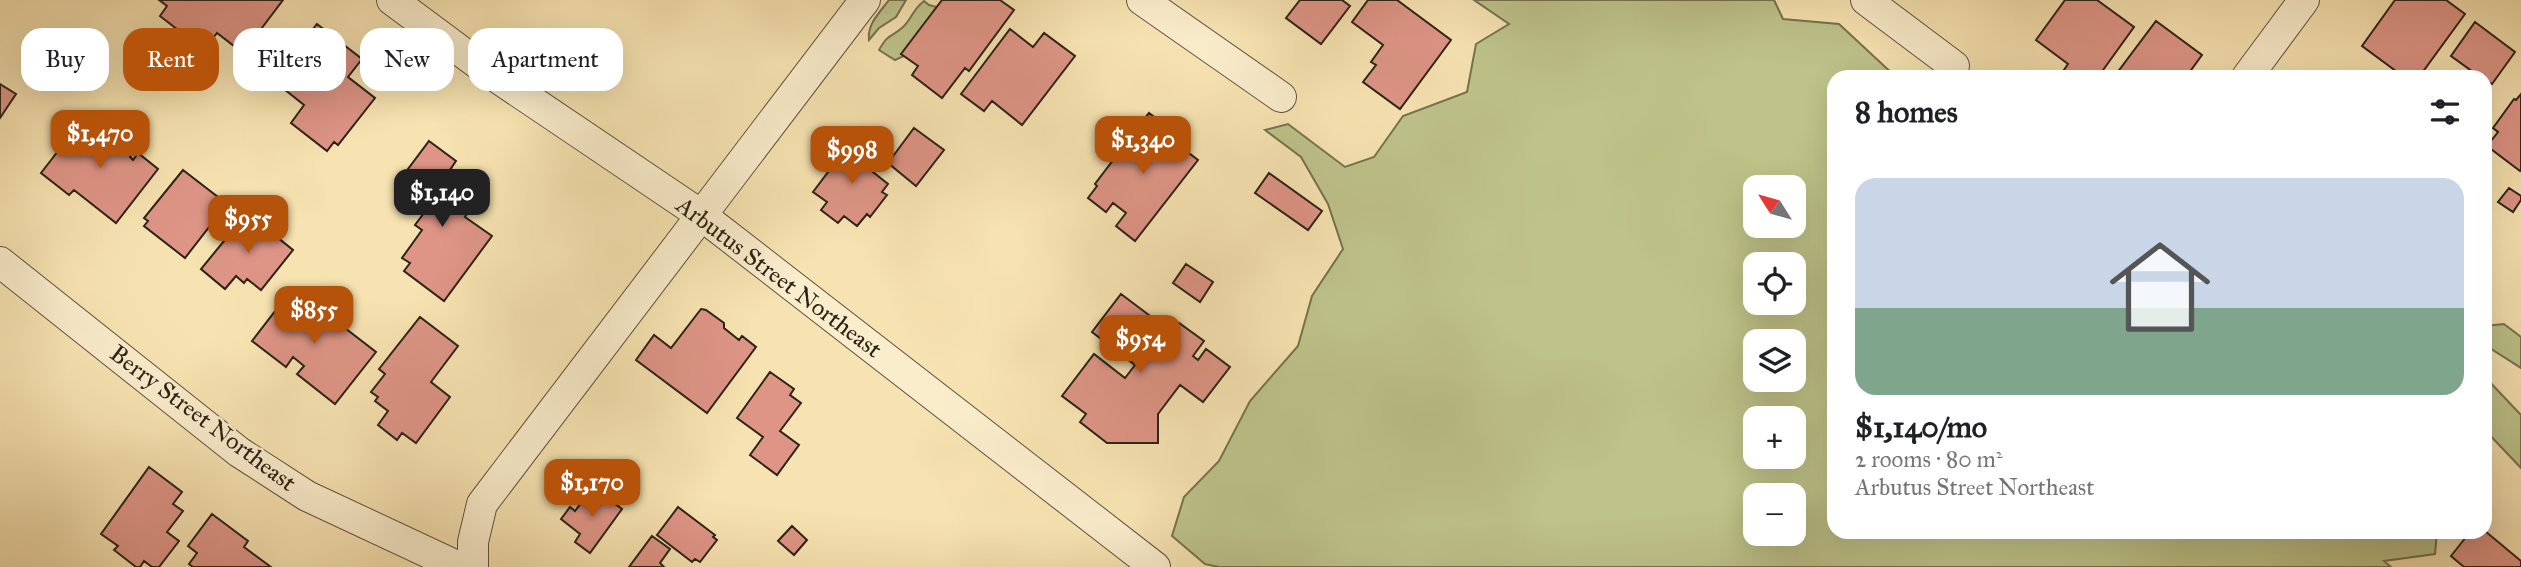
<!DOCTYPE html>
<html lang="en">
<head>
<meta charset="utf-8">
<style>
	:root { --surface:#fff; --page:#f6f6f6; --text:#202124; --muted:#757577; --accent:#b45309 }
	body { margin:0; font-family:"IM FELL Great Primer",serif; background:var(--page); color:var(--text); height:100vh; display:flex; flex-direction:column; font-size:26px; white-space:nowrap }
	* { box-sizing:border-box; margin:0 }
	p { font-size:23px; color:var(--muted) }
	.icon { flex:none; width:38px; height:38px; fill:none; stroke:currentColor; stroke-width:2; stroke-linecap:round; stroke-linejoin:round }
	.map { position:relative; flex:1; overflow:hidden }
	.sheet { position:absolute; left:1827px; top:70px; width:665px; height:469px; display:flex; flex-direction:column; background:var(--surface); border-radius:21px; box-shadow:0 7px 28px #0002 }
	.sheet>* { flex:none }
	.guide { position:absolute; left:21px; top:28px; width:665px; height:63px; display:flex; gap:14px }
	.needle { width:46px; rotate:307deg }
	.fabs { position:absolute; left:1743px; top:175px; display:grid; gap:14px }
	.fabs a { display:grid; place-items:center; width:63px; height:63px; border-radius:14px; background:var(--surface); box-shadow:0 7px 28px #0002; font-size:35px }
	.price { position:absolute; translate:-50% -60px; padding:0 16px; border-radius:14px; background:var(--accent); color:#fff; font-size:23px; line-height:46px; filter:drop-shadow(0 2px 4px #0008) }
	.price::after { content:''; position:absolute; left:50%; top:42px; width:21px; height:16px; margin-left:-10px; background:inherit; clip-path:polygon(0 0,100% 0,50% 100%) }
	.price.on { background:#222; color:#fff }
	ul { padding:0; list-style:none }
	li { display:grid; align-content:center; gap:14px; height:371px; padding:0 28px }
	li span { display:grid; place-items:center; height:217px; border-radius:21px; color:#555 }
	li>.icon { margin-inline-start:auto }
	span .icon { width:126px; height:126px; fill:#fffc; stroke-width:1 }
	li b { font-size:30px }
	h2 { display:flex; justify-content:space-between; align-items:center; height:84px; padding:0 28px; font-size:30px }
	.tag { padding:0 24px; border-radius:21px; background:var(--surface); box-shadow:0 7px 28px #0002; font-size:24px; line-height:63px }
	.tag.on { background:var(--accent); color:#fff }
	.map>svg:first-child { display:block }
</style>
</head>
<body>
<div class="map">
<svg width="2521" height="567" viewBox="0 0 2521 567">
	<rect width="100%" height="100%" fill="#f7e3b1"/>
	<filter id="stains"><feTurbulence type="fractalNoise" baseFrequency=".00286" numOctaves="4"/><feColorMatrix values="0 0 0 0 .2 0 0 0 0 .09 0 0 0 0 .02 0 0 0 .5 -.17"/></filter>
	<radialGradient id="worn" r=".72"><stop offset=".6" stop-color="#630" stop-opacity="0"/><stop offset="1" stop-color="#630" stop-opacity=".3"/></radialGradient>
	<path fill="#bec38a" stroke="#757250" stroke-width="2" fill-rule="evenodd" d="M889 0H906L896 17 879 28 869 40C867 24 880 12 889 0Z
		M1474 0H1774L1783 19 1839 24 1896 77H1834V532H2437L2435 554 2384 561 2391 567H1219L1205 564 1172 536 1184 497 1219 461 1250 401 1298 346 1312 296 1343 249 1328 204 1301 157 1265 130 1288 124 1345 167 1374 157 1403 116 1467 92 1476 44 1509 24ZM1755 187H1794V226H1755ZM1755 264H1794V303H1755ZM1755 341H1794V380H1755ZM1755 418H1794V457H1755ZM1755 495H1794V534H1755Z
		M924 1 929 5 937 7 902 54 904 56 895 60 879 50C889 32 891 38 903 27 912 19 912 10 924 1Z
		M2504 324 2521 337V368L2485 345V326Z
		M2485 377 2521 415V468L2485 430Z"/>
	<path fill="#de9586" stroke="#2c2217" stroke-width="2" d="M159 0H283L243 53 217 33 204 50 160 16 167 6Z
		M942 0H1000L1014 10 969 71 965 68 942 98 912 75 918 66 901 54Z
		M1300 0H1342L1350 6 1321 44 1286 18Z
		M1368 0H1397L1451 40 1400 109 1363 82 1376 65 1371 62 1383 45 1352 22Z
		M2065 0H2097L2134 27 2098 77H2059L2068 64 2036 40Z
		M2395 0H2446L2465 14 2419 77H2404L2362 46Z
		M2156 21 2202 55 2186 77H2114Z
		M2475 22 2515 52 2492 84 2485 80V77H2469L2473 72 2451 56Z
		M317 24 362 59 348 77 375 98 338 145 334 142 327 151 291 123 304 105 284 89 297 71 286 63Z
		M1010 29 1033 47 1044 33 1075 56 1022 125 992 101 984 111 961 94Z
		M0 84 16 94 0 118Z
		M2521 94V169L2520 171 2487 146 2498 132 2493 128 2514 99 2516 100Z
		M1149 113 1178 135 1173 141 1198 160 1135 241 1116 226 1126 213 1113 203 1106 212 1088 198 1097 186 1095 184Z
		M83 119 104 135 108 129 135 151 130 157 133 160 138 153 158 169 116 223 74 190 69 195 41 173Z
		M914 128 944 150 916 186 888 163Z
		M853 139 881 160 873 172 888 184 882 192 887 195 870 217 867 214 857 226 844 216 838 223 821 210 827 202 813 192Z
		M429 141 456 161 441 183 472 206 465 217 492 236 444 301 404 271 410 263 402 258 422 230 415 225 430 205 436 209 440 204 418 188 424 181 408 169Z
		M183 170 227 204 185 258 144 226 148 221 144 218Z
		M1269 173 1322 211 1308 230 1255 193Z
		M2509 188 2521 196V200L2513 212 2498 202Z
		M247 213 293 250 261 290 247 279 244 283 236 276 225 289 201 269Z
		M1186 264 1213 282 1200 302 1173 283Z
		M293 288 376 352 335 404 297 374 304 366 293 357 286 367 252 341Z
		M1121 294 1170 331 1166 336 1168 338 1179 323 1204 341 1193 356 1198 360 1206 349 1230 367 1203 402 1180 385 1158 414V443H1107L1080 422 1086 414 1062 396 1094 354 1125 378 1135 365 1092 332Z
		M701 309 706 310 724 323V328L739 340 742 336 756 347 707 413 636 360 654 335 671 348Z
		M420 317 458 346 431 382 450 397 416 443 402 433 397 440 378 425 388 411 375 401 378 397 371 392 385 374 379 369Z
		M770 372 794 389 790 395 801 403 780 431 799 445 777 475 750 455 763 437 737 418Z
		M149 467 182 492 173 504 183 511 167 532 179 541 159 567H152L144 561 140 567H136L114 550 118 546 101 534Z
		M593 487 622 509 590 553 575 542 580 534 561 519 570 507 575 511Z
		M678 507 715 535 713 537 717 540 700 562 695 559 692 562 657 535Z
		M212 514 248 541 244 547 271 567H193L189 564 197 553 188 546Z
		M792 526 807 540 794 555 778 541Z
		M2485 531 2521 561V567H2464L2451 556 2470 532Z
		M652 536 670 549 660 563 664 567H629Z"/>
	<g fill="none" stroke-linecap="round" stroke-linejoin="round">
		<g stroke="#5f523e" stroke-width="32">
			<path id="minor" d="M392 0 489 72 701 215 1155 567
				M1142 0 1281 97
				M1866 0 1954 66
				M2247 77 2304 0
				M0 262 239 452 307 496 459 567
				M473 567V542L482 504 865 0"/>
		</g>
		<use href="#minor" stroke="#faedcc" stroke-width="30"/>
	</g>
	<g text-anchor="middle" stroke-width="5" stroke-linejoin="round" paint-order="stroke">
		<g font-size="24" fill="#2c2217" stroke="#faedcc">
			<text transform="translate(779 277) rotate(37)" y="8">Arbutus Street Northeast</text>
			<text transform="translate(203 418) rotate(37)" y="8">Berry Street Northeast</text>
		</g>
	</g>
	<rect width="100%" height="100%" filter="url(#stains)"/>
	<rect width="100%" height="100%" fill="url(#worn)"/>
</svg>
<div class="fabs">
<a><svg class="needle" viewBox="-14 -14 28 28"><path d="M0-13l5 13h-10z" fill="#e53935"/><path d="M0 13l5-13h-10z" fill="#757577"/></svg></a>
<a><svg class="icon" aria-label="locate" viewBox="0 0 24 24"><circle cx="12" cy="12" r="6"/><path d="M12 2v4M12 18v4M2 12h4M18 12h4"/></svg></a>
<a><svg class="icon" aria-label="layers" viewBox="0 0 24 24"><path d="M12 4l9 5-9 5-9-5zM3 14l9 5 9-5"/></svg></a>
<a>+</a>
<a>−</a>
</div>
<b class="price" style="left:100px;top:170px">$1,470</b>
<b class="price" style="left:1143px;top:176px">$1,340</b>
<b class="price" style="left:852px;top:186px">$998</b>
<b class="price on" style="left:442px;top:229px">$1,140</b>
<b class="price" style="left:248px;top:255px">$955</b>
<b class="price" style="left:314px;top:346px">$855</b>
<b class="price" style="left:1140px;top:375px">$954</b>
<b class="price" style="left:592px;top:519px">$1,170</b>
<div class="guide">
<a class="tag">Buy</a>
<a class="tag on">Rent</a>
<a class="tag">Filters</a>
<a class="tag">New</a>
<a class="tag">Apartment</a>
</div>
<section class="sheet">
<h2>8 homes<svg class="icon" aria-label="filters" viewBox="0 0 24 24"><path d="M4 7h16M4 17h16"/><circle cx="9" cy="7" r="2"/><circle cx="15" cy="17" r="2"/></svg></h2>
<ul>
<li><span style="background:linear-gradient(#c9d6e8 60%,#7fa58c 0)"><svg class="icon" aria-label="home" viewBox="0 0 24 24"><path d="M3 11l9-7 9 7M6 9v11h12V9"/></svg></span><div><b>$1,140/mo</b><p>2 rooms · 80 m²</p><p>Arbutus Street Northeast</p></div></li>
</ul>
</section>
</div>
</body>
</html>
